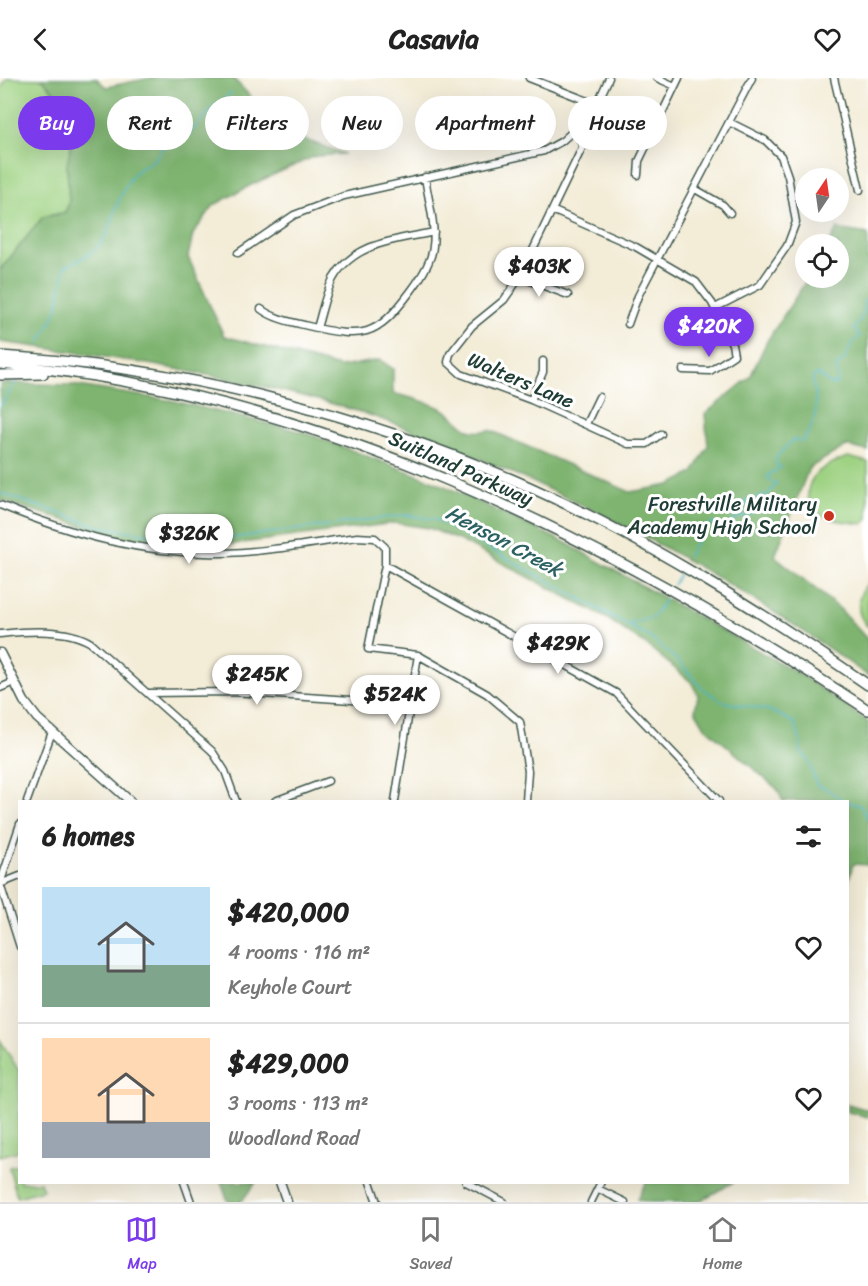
<!DOCTYPE html>
<html lang="en">
<head>
<meta charset="utf-8">
<style>
	:root { --surface:#fff; --page:#f2f2f2; --text:#222; --muted:#767676; --line:#e0e0e0; --accent:#7c3aed }
	body { margin:0; font-family:Sriracha,sans-serif; background:var(--page); color:var(--text); height:100vh; display:flex; flex-direction:column; font-size:22px; white-space:nowrap }
	* { box-sizing:border-box; margin:0 }
	p { font-size:20px; color:var(--muted) }
	.icon { flex:none; width:33px; height:33px; fill:none; stroke:currentColor; stroke-width:2; stroke-linecap:round; stroke-linejoin:round }
	.map { position:relative; flex:1; overflow:hidden }
	.side { position:absolute; left:18px; top:722px; width:831px; height:384px; display:flex; flex-direction:column; background:var(--surface); border-radius:0px; box-shadow:0 6px 24px #0002 }
	.side>* { flex:none }
	.banner { position:absolute; left:18px; top:18px; width:832px; height:54px; display:flex; gap:12px }
	.needle { width:39px; rotate:13deg }
	.controls { position:absolute; left:795px; top:90px; display:grid; gap:12px }
	.controls a { display:grid; place-items:center; width:54px; height:54px; border-radius:50%; background:var(--surface); box-shadow:0 6px 24px #0002; font-size:30px }
	.price { position:absolute; translate:-50% -51px; padding:0 14px; border-radius:21px; background:#fff; color:#222; font-size:20px; line-height:39px; filter:drop-shadow(0 2px 3px #0008) }
	.price::after { content:''; position:absolute; left:50%; top:36px; width:18px; height:14px; margin-left:-9px; background:inherit; clip-path:polygon(0 0,100% 0,50% 100%) }
	.price.selected { background:var(--accent); color:#fff }
	ul { padding:0; list-style:none }
	li { display:flex; align-items:center; gap:18px; height:150px; padding:0 24px }
	li+li { border-top:2px solid var(--line) }
	li span { display:grid; place-items:center; flex:none; width:168px; height:120px; border-radius:0px; color:#555 }
	li>.icon { margin-inline-start:auto }
	span .icon { width:72px; height:72px; fill:#fffc; stroke-width:1 }
	li b { font-size:26px }
	h2 { display:flex; justify-content:space-between; align-items:center; height:72px; padding:0 24px; font-size:26px }
	.pill { padding:0 21px; border-radius:27px; background:var(--surface); box-shadow:0 6px 24px #0002; font-size:21px; line-height:54px }
	.pill.selected { background:var(--accent); color:#fff }
	header { display:flex; justify-content:space-between; align-items:center; height:78px; padding:0 24px; background:var(--surface); font-size:27px; font-weight:700 }
	.tabs { display:flex; justify-content:space-around; align-items:center; height:84px; border-top:2px solid var(--line); background:var(--surface); font-size:16px; color:var(--muted) }
	.tabs a { display:grid; justify-items:center; gap:3px }
	.tabs .selected { color:var(--accent) }
	.map>svg:first-child { display:block }
</style>
</head>
<body>
<header><svg class="icon" aria-label="back" viewBox="0 0 24 24"><path d="M15 5l-7 7 7 7"/></svg>Casavia<svg class="icon" aria-label="heart" viewBox="0 0 24 24"><path d="M12 20l-8-8c-3-5 5-10 8-4 3-6 11-1 8 4z"/></svg></header>
<div class="map">
<svg width="868" height="1124" viewBox="0 0 868 1124">
	<rect width="100%" height="100%" fill="#fff"/>
	<filter id="ink" filterUnits="userSpaceOnUse"><feTurbulence type="fractalNoise" baseFrequency=".0167" numOctaves="2"/><feDisplacementMap in="SourceGraphic" scale="12" xChannelSelector="R" yChannelSelector="G"/><feConvolveMatrix kernelMatrix="1 2 1 2 8 2 1 2 1" color-interpolation-filters="sRGB"/></filter>
	<filter id="wash" filterUnits="userSpaceOnUse"><feTurbulence type="fractalNoise" baseFrequency=".008" numOctaves="4" result="noise"/><feDisplacementMap in="SourceGraphic" scale="24" xChannelSelector="R" yChannelSelector="G"/><feGaussianBlur stdDeviation="1.35" result="paint"/><feColorMatrix in="noise" values="0 0 0 0 0 0 0 0 0 0 0 0 0 0 0 0 0 1.4 0 .05"/><feComposite in="paint" operator="in"/></filter>
	<g filter="url(#wash)">
		<rect width="100%" height="100%" fill="#f3ecd7"/>
		<path fill="#9ed282" stroke="#5e885b" stroke-width="1.5" d="M7 0 43 1 67 30 73 58 67 87 69 125 65 134 43 139 0 192V12Z
			M848 379 868 384V441L863 446C852 444 837 444 826 439 819 437 811 429 809 423 803 397 827 386 848 379Z
			M868 505V549C855 536 856 518 868 505Z
			M0 962 19 993V1073L0 1078Z
			M19 1087 20 1104H40L43 1112 17 1119 9 1089Z"/>
		<path fill="#7eb470" stroke="#4e7852" stroke-width="1.5" d="M42 0H96L106 9 150 0H233L283 54 345 76 315 78 253 106 214 127 193 156 188 179 224 258 340 289 380 282 393 291V315C409 320 432 324 446 333 464 345 464 358 490 352L630 414 670 407 693 395 708 368 705 336 750 299 767 263 808 200H838V166H829L837 151 868 156V373L846 368 809 390 775 478 840 531 868 562V598C752 514 625 443 494 387 440 363 383 339 326 324 219 296 110 278 0 264V192L43 139 65 135 69 125 67 87 73 58 67 30Z
			M5 305 72 307 174 323 303 354 436 404 564 464 798 595 868 644V787L853 786 848 805V723H783L777 711 705 649 695 632 698 617 691 604 649 569 606 540 461 463 429 450 395 445 219 468 127 462 0 422V306Z
			M848 1026 868 1032V1039L848 1034Z
			M221 1104H256L241 1124H228Z
			M646 1104H734L698 1124H648L637 1121Z"/>
		<g fill="none" stroke-linecap="round" stroke-linejoin="round">
			<path stroke="#4bb4c9" stroke-width="1.5" d="M39 266 57 232 65 188C122 166 102 143 130 101 136 91 141 90 151 84 156 81 161 72 165 67L181 65 215 27 231 15
				M0 329 16 303
				M0 415 97 448 200 464 407 437 437 442 648 558 677 582 702 610 723 624 769 632 795 645 800 662 799 671 808 682 817 707 827 711 842 722 861 728 868 742
				M688 478 704 451 713 445 724 452 733 442 755 434 753 430 743 424 767 417 777 405 769 403 768 397 781 389 775 385 777 378 793 362 803 363C813 349 817 333 816 318 815 310 811 307 813 299L818 296 830 306H836L838 303 836 289 844 282 853 264 860 258 854 251 863 237 864 223 868 220
				M673 507 680 495
				M629 546 652 540 666 521"/>
		</g>
	</g>
	<g filter="url(#ink)">
		<g fill="none" stroke-linecap="round" stroke-linejoin="round">
			<g stroke="#3f574c" stroke-width="9">
				<path id="minor" d="M529 0 598 27
					M657 0 675 8
					M834 0 860 112
					M579 49 582 70 520 199 504 222 472 248 450 276 448 284 461 296 531 322 628 366H647L661 356
					M638 97 639 83 679 0
					M695 111 723 127 730 135
					M554 133 636 169 696 204 712 225 732 266 734 277 710 293 683 292
					M238 175 294 137 344 118 544 73 562 63 593 35 609 0
					M520 199 568 217
					M715 230 760 207 787 168 796 144 788 98 781 78 765 62 731 45
					M261 231C274 241 292 244 308 248 363 261 376 260 411 213 420 201 432 184 433 168 436 146 428 121 425 99
					M628 246 638 218 752 0
					M317 250C322 234 325 216 333 201 354 164 397 162 434 154
					M531 322 543 294V283
					M586 346 599 319
					M0 427C71 456 144 477 221 475 267 474 313 465 357 459L375 460 385 469V487L368 571 418 577 487 616 520 644 528 693 526 723
					M385 487 616 615 719 723
					M0 556C28 553 67 550 91 565L212 673 225 693 236 723
					M0 610 14 604
					M149 615 232 614 366 623
					M27 723 52 654
					M275 723 328 703
					M395 723 418 577
					M20 746 0 806 20 869
					M0 806 20 798
					M184 1104 191 1124
					M370 1104 377 1124
					M466 1104 504 1124
					M598 1111 625 1124
					M591 1124 601 1104"/>
			</g>
			<g stroke="#3f574c" stroke-width="11">
				<path id="major" d="M0 575 24 623 37 640 130 723
					M280 1104 287 1124"/>
			</g>
			<g stroke="#3f574c" stroke-width="12">
				<path id="highway" d="M0 278C183 289 367 336 534 411 651 464 762 534 868 607
					M0 286C316 314 606 460 868 632
					M0 297 43 296"/>
			</g>
			<use href="#minor" stroke="#fff" stroke-width="6"/>
			<use href="#major" stroke="#fff" stroke-width="8"/>
			<use href="#highway" stroke="#fff" stroke-width="9"/>
		</g>
	</g>
	<circle fill="#c8321e" stroke="#fff" stroke-width="2" cx="829" cy="438" r="6"/>
	<g text-anchor="middle" stroke-width="6" stroke-linejoin="round" paint-order="stroke">
		<g font-size="20" fill="#1f3d34" stroke="#fff">
			<text transform="translate(521 302) rotate(23)" y="7">Walters Lane</text>
			<text transform="translate(461 390) rotate(24)" y="7">Suitland Parkway</text>
		</g>
		<g font-size="20" fill="#1f3d34" stroke="#fff" text-anchor="end">
			<text x="817" y="433">Forestville Military<tspan x="817" dy="23">Academy High School</tspan></text>
		</g>
		<g font-size="21" font-style="italic" fill="#2c6161" stroke="#fff">
			<text transform="translate(504 463) rotate(28)" y="7">Henson Creek</text>
		</g>
	</g>
</svg>
<div class="controls">
<a><svg class="needle" viewBox="-14 -14 28 28"><path d="M0-13l5 13h-10z" fill="#e53935"/><path d="M0 13l5-13h-10z" fill="#767676"/></svg></a>
<a><svg class="icon" aria-label="locate" viewBox="0 0 24 24"><circle cx="12" cy="12" r="6"/><path d="M12 2v4M12 18v4M2 12h4M18 12h4"/></svg></a>
</div>
<b class="price" style="left:539px;top:220px">$403K</b>
<b class="price selected" style="left:709px;top:280px">$420K</b>
<b class="price" style="left:189px;top:487px">$326K</b>
<b class="price" style="left:558px;top:597px">$429K</b>
<b class="price" style="left:257px;top:628px">$245K</b>
<b class="price" style="left:395px;top:648px">$524K</b>
<div class="banner">
<a class="pill selected">Buy</a>
<a class="pill">Rent</a>
<a class="pill">Filters</a>
<a class="pill">New</a>
<a class="pill">Apartment</a>
<a class="pill">House</a>
</div>
<section class="side">
<h2>6 homes<svg class="icon" aria-label="filters" viewBox="0 0 24 24"><path d="M4 7h16M4 17h16"/><circle cx="9" cy="7" r="2"/><circle cx="15" cy="17" r="2"/></svg></h2>
<ul>
<li><span style="background:linear-gradient(#bfe0f5 65%,#7fa58c 0)"><svg class="icon" aria-label="home" viewBox="0 0 24 24"><path d="M3 11l9-7 9 7M6 9v11h12V9"/></svg></span><div><b>$420,000</b><p>4 rooms · 116 m²</p><p>Keyhole Court</p></div><svg class="icon" aria-label="heart" viewBox="0 0 24 24"><path d="M12 20l-8-8c-3-5 5-10 8-4 3-6 11-1 8 4z"/></svg></li>
<li><span style="background:linear-gradient(#ffd9b3 70%,#9aa5b1 0)"><svg class="icon" aria-label="home" viewBox="0 0 24 24"><path d="M3 11l9-7 9 7M6 9v11h12V9"/></svg></span><div><b>$429,000</b><p>3 rooms · 113 m²</p><p>Woodland Road</p></div><svg class="icon" aria-label="heart" viewBox="0 0 24 24"><path d="M12 20l-8-8c-3-5 5-10 8-4 3-6 11-1 8 4z"/></svg></li>
</ul>
</section>
</div>
<nav class="tabs">
<a class="selected"><svg class="icon" aria-label="map" viewBox="0 0 24 24"><path d="M3 6l6-2 6 2 6-2v14l-6 2-6-2-6 2zM9 4v14M15 6v14"/></svg>Map</a>
<a><svg class="icon" aria-label="saved" viewBox="0 0 24 24"><path d="M7 4h10v16l-5-4-5 4z"/></svg>Saved</a>
<a><svg class="icon" aria-label="home" viewBox="0 0 24 24"><path d="M3 11l9-7 9 7M6 9v11h12V9"/></svg>Home</a>
</nav>
</body>
</html>
